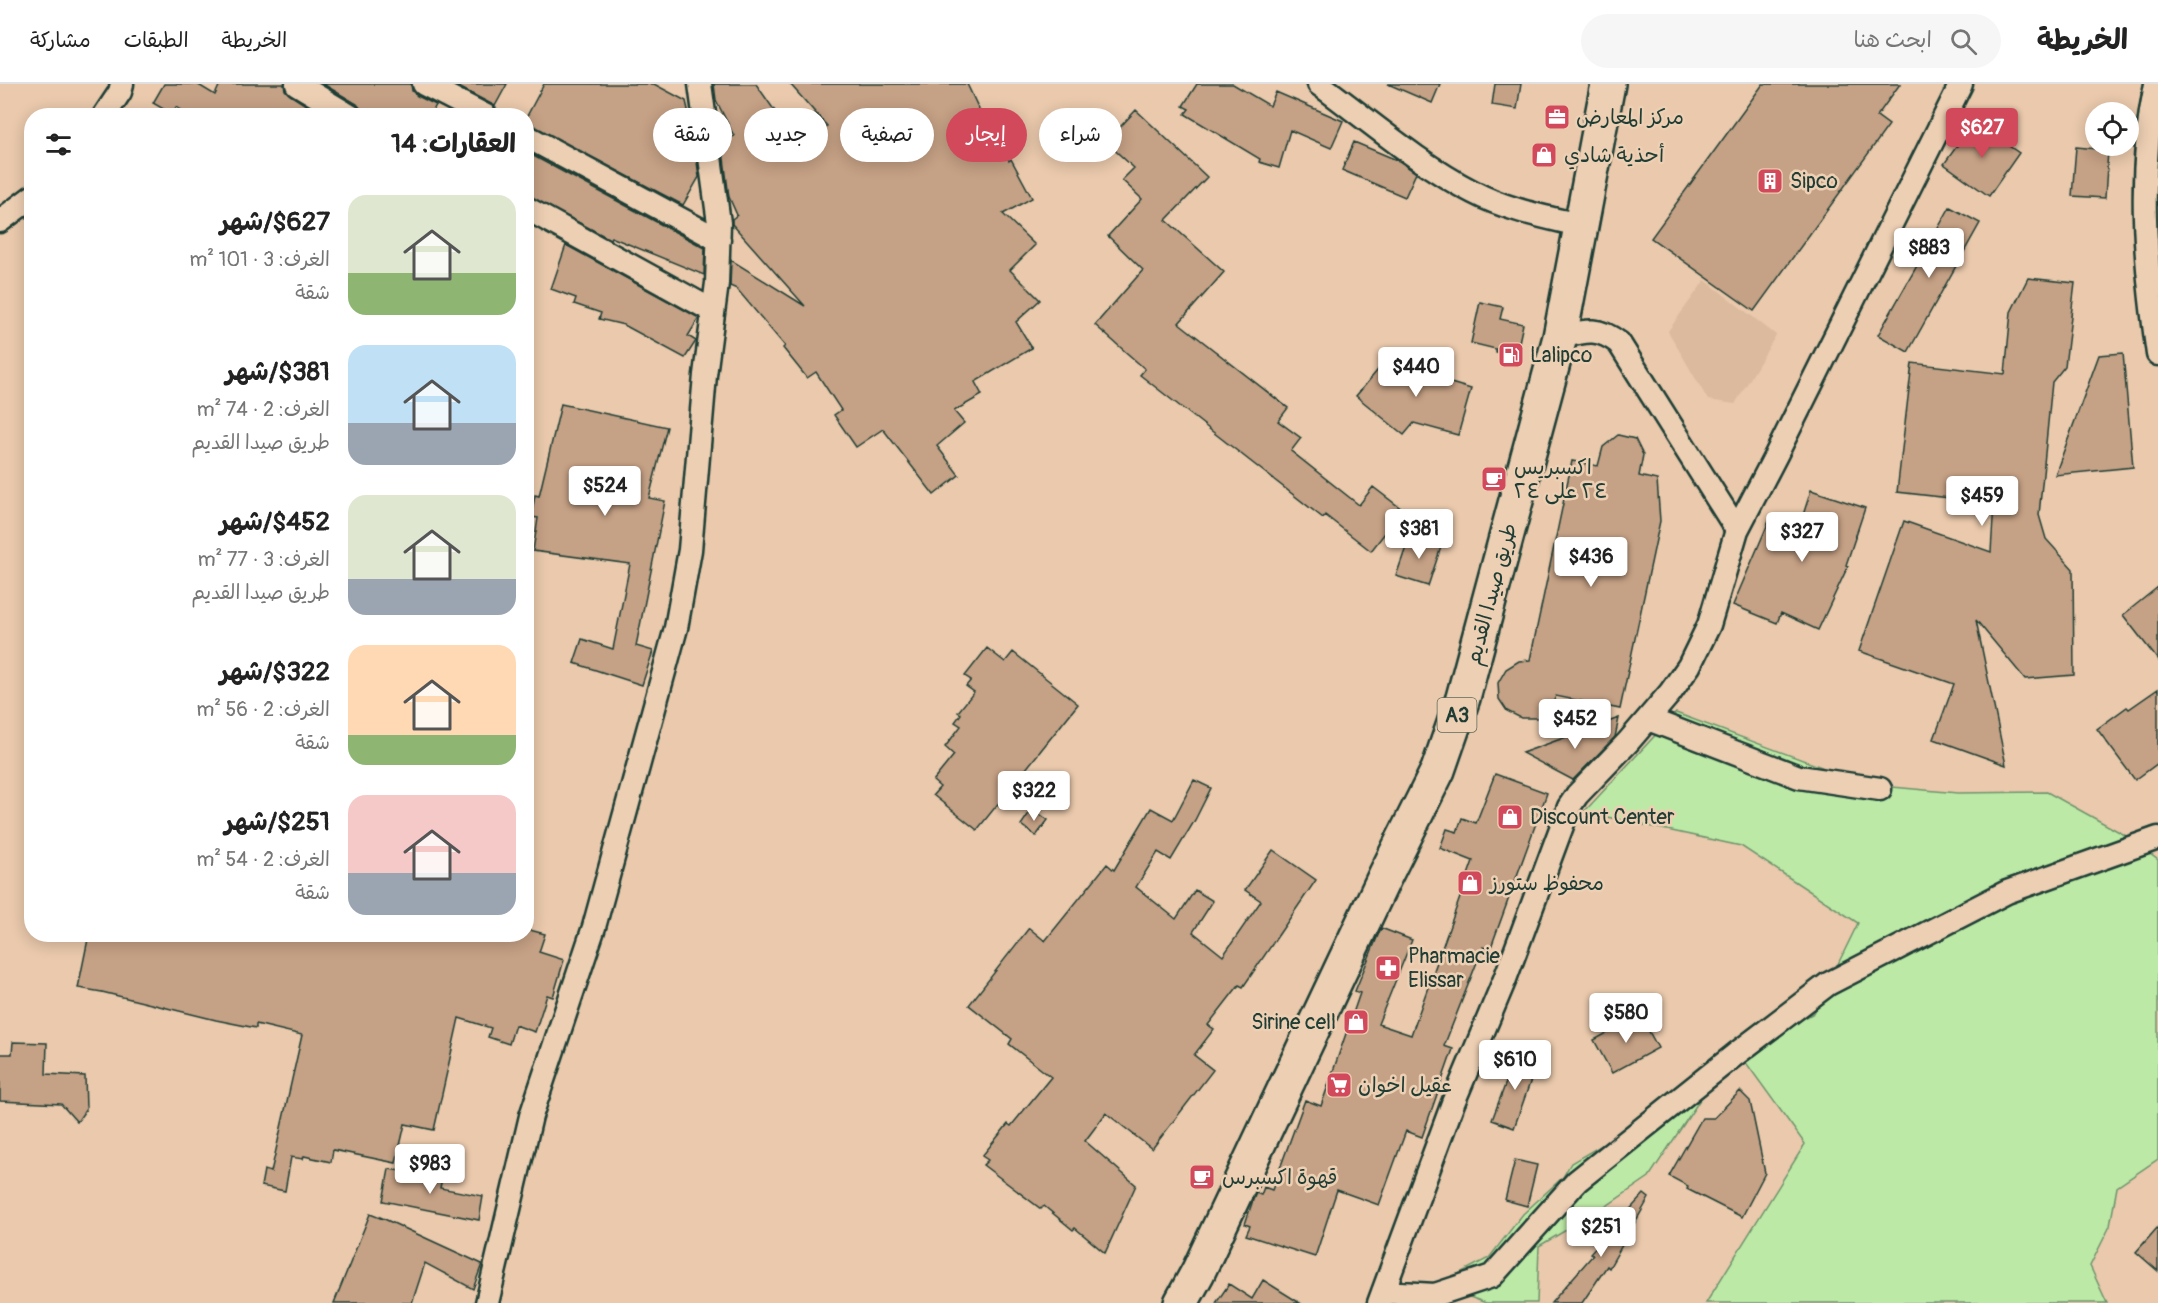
<!DOCTYPE html>
<html lang="ar">
<head>
<meta charset="utf-8">
<style>
	:root { --surface:#fff; --page:#f6f6f6; --text:#222; --muted:#767676; --line:#e0e0e0; --accent:#d1495b }
	body { margin:0; font-family:Pangolin,"Playpen Sans Arabic",sans-serif; background:var(--page); color:var(--text); direction:rtl; height:100vh; display:flex; flex-direction:column; font-size:22px; white-space:nowrap }
	* { box-sizing:border-box; margin:0 }
	p { font-size:20px; color:var(--muted) }
	.icon { flex:none; width:33px; height:33px; fill:none; stroke:currentColor; stroke-width:2; stroke-linecap:round; stroke-linejoin:round }
	.map { position:relative; flex:1; overflow:hidden; direction:ltr }
	.side { position:absolute; left:24px; top:24px; width:510px; height:834px; display:flex; flex-direction:column; background:var(--surface); border-radius:24px; box-shadow:0 3px 15px #0003; direction:rtl }
	.side>* { flex:none }
	.guide { position:absolute; left:552px; top:24px; width:570px; height:54px; direction:rtl; display:flex; gap:12px }
	.tools { position:absolute; left:2085px; top:18px; display:grid; gap:12px }
	.tools a { display:grid; place-items:center; width:54px; height:54px; border-radius:50%; background:var(--surface); box-shadow:0 3px 15px #0003; font-size:30px }
	.price { position:absolute; translate:-50% -51px; padding:0 14px; border-radius:6px; background:#fff; color:#222; font-size:20px; line-height:39px; filter:drop-shadow(0 2px 3px #0008) }
	.price::after { content:''; position:absolute; left:50%; top:36px; width:18px; height:14px; margin-left:-9px; background:inherit; clip-path:polygon(0 0,100% 0,50% 100%) }
	.price.current { background:var(--accent); color:#fff }
	ul { padding:0; list-style:none }
	li { display:flex; align-items:center; gap:18px; height:150px; padding:0 18px }
	li span { display:grid; place-items:center; flex:none; width:168px; height:120px; border-radius:18px; color:#555 }
	li>.icon { margin-inline-start:auto }
	span .icon { width:72px; height:72px; fill:#fffc; stroke-width:1 }
	li b { font-size:26px }
	h2 { display:flex; justify-content:space-between; align-items:center; height:72px; padding:0 18px; font-size:26px }
	.tag { padding:0 21px; border-radius:27px; background:var(--surface); box-shadow:0 3px 15px #0003; font-size:21px; line-height:54px }
	.tag.current { background:var(--accent); color:#fff }
	header { display:flex; align-items:center; gap:36px; box-sizing:border-box; height:84px; padding:0 30px; background:var(--surface); border-bottom:2px solid var(--line) }
	header strong { font-size:28px }
	nav { display:flex; gap:33px; margin-inline-start:auto; font-size:21px }
	.search { width:420px; height:54px; background:var(--page); display:flex; align-items:center; gap:15px; box-sizing:border-box; padding:0 21px; border-radius:33px; color:var(--muted); font-size:22px }
	.map>svg:first-child { display:block }
</style>
</head>
<body>
<header>
<strong>الخريطة</strong>
<div class="search"><svg class="icon" aria-label="search" viewBox="0 0 24 24"><circle cx="10" cy="10" r="6"/><path d="M15 15l6 6"/></svg>ابحث هنا</div>
<nav><a>الخريطة</a><a>الطبقات</a><a>مشاركة</a></nav>
</header>
<div class="map">
<svg width="2158" height="1219" viewBox="0 0 2158 1219">
	<rect width="100%" height="100%" fill="#eac9ac"/>
	<filter id="ink" filterUnits="userSpaceOnUse"><feTurbulence type="fractalNoise" baseFrequency=".0167" numOctaves="2"/><feDisplacementMap in="SourceGraphic" scale="12" xChannelSelector="R" yChannelSelector="G"/><feConvolveMatrix kernelMatrix="1 2 1 2 8 2 1 2 1" color-interpolation-filters="sRGB"/></filter>
	<g filter="url(#ink)">
		<path fill="#dbba9e" d="M1705 196 1776 251 1735 320 1708 316 1668 247Z"/>
		<path fill="#bde9a6" stroke="#6e936d" stroke-width="1.5" d="M1676 629 1870 701 1958 709 2047 708 2123 750 2158 776V1075L2117 1103 2110 1142 2090 1182 2107 1219H1706L1805 1060 1739 969 1814 929 1858 839 1741 762 1584 728Z
			M1703 1002V1011L1649 1093 1602 1125 1539 1162 1537 1219H1486L1456 1208 1450 1219H1410L1433 1203 1489 1174 1523 1130 1563 1093 1571 1079Z"/>
		<path fill="#c5a185" stroke="#1f3d34" stroke-width="1.5" d="M164 0H197L215 11 220 0H284L285 6 290 11 323 32H189L176 23 172 30 153 19Z
			M323 0H411L412 7 417 12 436 21 430 32H363L361 25 357 20Z
			M453 0H507L495 22Z
			M544 0H654L686 17 693 48 699 93 683 121 526 39V34Z
			M714 0H756L800 63 827 42 790 0H967L987 42 994 40 1009 77 1011 75 1032 114 1003 130 1035 161 1010 186 1040 216 1016 238 1032 264 975 298 982 311 954 327 964 339 937 362 959 391 934 411 883 345 856 363 834 331 841 326 816 288 807 294 783 264 785 262 737 205 730 202 731 176 805 222 732 140V135L737 131 729 113 722 59 734 52 716 16Z
			M1197 0H1233L1270 22 1276 8 1343 37 1331 64 1290 46 1279 84 1259 78 1260 75 1185 30 1189 25 1183 22Z
			M1388 0H1440L1432 19Z
			M1495 0H1521L1517 25 1492 21Z
			M1763 0H1900L1877 32 1889 41 1754 227 1651 154Z
			M1136 26 1207 93 1166 136 1224 188 1179 239 1288 324 1278 337 1301 354 1291 367 1359 421 1373 403 1403 426 1371 467 1325 431 1323 434 1140 291 1145 285 1095 241 1143 186 1108 152 1142 115 1122 96 1134 84 1106 58Z
			M1974 38 2019 69 1989 112 1944 80Z
			M1354 58 1399 77 1416 89 1405 113 1342 86Z
			M2076 63 2108 66 2105 114 2072 112Z
			M526 68 705 164 704 191 611 153 610 155 526 111Z
			M1950 123 1980 139 1908 268 1878 251Z
			M566 161 699 234 688 252 696 257 685 274 624 241 599 235 601 229 574 220 576 214 551 205Z
			M2028 194 2075 199 2065 282 2052 298 2039 431 2046 455 2073 485 2074 591 2025 595 1976 536 2006 681 1934 655 1954 600 1859 567 1904 437 1991 468 1994 419 1897 408 1912 279 2005 290 2011 228Z
			M1480 218 1503 223 1500 235 1523 240 1516 272 1496 268V265L1471 259Z
			M2123 269 2133 383 2055 391 2099 271Z
			M1417 271 1451 299 1471 305 1458 351 1414 339 1404 351 1356 312 1382 281 1398 294Z
			M561 320 667 343 649 414 665 417 636 562 653 567 642 601 574 579 582 555 613 565 630 480 533 467 538 434 531 433 535 411 539 412Z
			M1618 351 1635 355 1643 371 1639 392 1657 396 1660 437 1620 625 1556 612 1550 625 1537 634H1521L1507 627 1499 615 1498 599 1506 585 1519 577 1530 576 1572 377 1598 382 1603 363Z
			M1811 406 1865 424 1846 481 1848 482 1818 546 1781 529 1777 539 1733 521 1770 435 1798 447Z
			M1411 449 1442 460 1428 502 1396 492Z
			M2158 503V576L2123 531Z
			M987 564 1005 578 1013 568 1078 620 977 746 933 711 940 703 933 697 954 671 945 663 961 642 955 638 961 630 958 628 974 608 966 602 971 596 965 592Z
			M2158 605V679L2135 696 2097 645 2127 623 2129 625Z
			M1619 634 1615 653 1573 696 1522 669Z
			M1495 690 1547 709 1490 866 1483 863 1444 962 1453 965 1422 1053 1406 1047 1379 1121 1337 1106 1315 1173 1246 1151 1250 1142 1245 1140 1253 1116 1256 1109 1261 1111 1264 1103 1272 1106 1305 1016 1321 1022 1360 909 1355 907 1381 844 1412 856 1378 940 1411 951 1473 777 1440 764 1447 745 1457 748 1462 734 1476 739Z
			M1194 696 1211 704 1195 736 1171 776 1158 768 1136 803 1176 835 1195 806 1213 817 1193 848 1223 872 1261 817 1245 806 1273 766 1316 796 1243 903 1239 901 1208 941 1214 945 1194 971 1213 986 1152 1065 1106 1029 1085 1057 1136 1101 1105 1169 1075 1144 1073 1146 1044 1122 1041 1125 983 1081 988 1076 982 1072 1008 1040 1011 1042 1051 993 1009 960 1012 955 969 921 1029 844 1045 857 1107 780 1114 786 1151 724 1173 736Z
			M1032 725 1048 736 1036 752 1021 741Z
			M526 845 545 850 539 868 564 876 553 913 547 911 535 948 515 941 509 960 488 953 491 944 459 934 434 1046 405 1040 396 1079 333 1066 331 1078 304 1072 303 1075 291 1073 285 1107 261 1102 264 1086 271 1088 302 951 256 940V944L216 936 102 908 78 904 89 850H526Z
			M1640 931 1658 964 1612 989 1594 956Z
			M13 958 47 959 46 990 85 992 86 1025 77 1038 61 1020 0 1017V970H12Z
			M1517 969 1538 976 1514 1044 1492 1036Z
			M1740 1007 1750 1017 1765 1089 1742 1133 1687 1105 1688 1102 1669 1092 1702 1034H1714Z
			M1515 1076 1537 1081 1527 1122 1505 1116Z
			M389 1085 442 1094 440 1104 483 1112 479 1136 383 1117Z
			M1644 1110 1649 1114 1609 1184 1607 1182 1582 1219H1551L1593 1171 1590 1169Z
			M370 1130 380 1134V1133L482 1180 473 1205 425 1179 412 1219H334Z
			M2158 1143V1187L2136 1168Z
			M1263 1196 1300 1219H1216L1229 1200 1252 1215Z"/>
		<g fill="none" stroke-linecap="round" stroke-linejoin="round">
			<g stroke="#1f3d34" stroke-width="27">
				<path id="street" d="M297 0 350 32
					M424 0 486 32
					M1319 0C1367 35 1420 81 1473 108 1507 126 1546 133 1583 142
					M2156 0C2137 90 2145 179 2158 270
					M104 32 120 8 122 0
					M526 52 719 156
					M526 124 713 227
					M0 137 32 113
					M1560 253C1585 247 1597 242 1619 259L1737 446
					M1648 635 1799 693 1880 705
					M1383 1208 1435 1211 1492 1192 1577 1097 1736 970 1828 900 2007 808 2158 754
					M487 1219 531 1032 594 843 676 544 690 466 705 291 717 199 719 139 700 0
					M1379 1219 1453 1019 1505 895 1569 723 1577 711 1628 658 1670 609 1689 582 1709 541 1737 446 1776 371 1961 0"/>
			</g>
			<g stroke="#1f3d34" stroke-width="38">
				<path id="highway" d="M1181 1219 1198 1188 1385 792 1438 686 1463 614 1560 253 1608 0"/>
			</g>
			<use href="#street" stroke="#edcfb3" stroke-width="22"/>
			<use href="#highway" stroke="#edcfb3" stroke-width="33"/>
		</g>
	</g>
	<defs>
		<g id="office-square" transform="scale(1.35)"><rect x="-9" y="-9" width="18" height="18" rx="4" fill="#d1495b" stroke="#edcfb3"/><path d="M-6-3h4V-5.5h4V-3h4V5H-6ZM-1-4.5V-3h2v-1.5ZM-6 0V1H6V0Z" fill="#fff"/></g>
		<g id="shop-square" transform="scale(1.35)"><rect x="-9" y="-9" width="18" height="18" rx="4" fill="#d1495b" stroke="#edcfb3"/><path d="M-5-2.5h2.3a2.7 3.5 0 0 1 5.4 0H5L5.5 6h-11ZM-1.5-2.5h3a1.5 2.3 0 0 0-3 0Z" fill="#fff"/></g>
		<g id="building-square" transform="scale(1.35)"><rect x="-9" y="-9" width="18" height="18" rx="4" fill="#d1495b" stroke="#edcfb3"/><path d="M-4-6H4V6H1V3H-1V6H-4ZM-2.5-4.3h1.7v1.8h-1.7ZM.8-4.3h1.7v1.8H.8ZM-2.5-1h1.7V.8h-1.7ZM.8-1h1.7V.8H.8Z" fill="#fff"/></g>
		<g id="fuel-square" transform="scale(1.35)"><rect x="-9" y="-9" width="18" height="18" rx="4" fill="#d1495b" stroke="#edcfb3"/><path d="M-5.5-6h7V0h2V4h1.3V-2.5L3-4.5l.8-.8L6-3V5H2.5V1h-1V6h-7ZM-4.2-4.7v3.2H.2V-4.7Z" fill="#fff"/></g>
		<g id="cafe-square" transform="scale(1.35)"><rect x="-9" y="-9" width="18" height="18" rx="4" fill="#d1495b" stroke="#edcfb3"/><path d="M-5.5-4.5H6V0H3Q3 3.5 0 3.5H-2.5Q-5.5 3.5-5.5 0ZM3-3.2v2h1.7v-2ZM-6 4.5H4V6H-6Z" fill="#fff"/></g>
		<g id="pharmacy-square" transform="scale(1.35)"><rect x="-9" y="-9" width="18" height="18" rx="4" fill="#d1495b" stroke="#edcfb3"/><path d="M-2-6h4v4h4v4h-4v4h-4v-4h-4v-4h4Z" fill="#fff"/></g>
		<g id="supermarket-square" transform="scale(1.35)"><rect x="-9" y="-9" width="18" height="18" rx="4" fill="#d1495b" stroke="#edcfb3"/><path d="M-6-5.5h2.5l.6 2H6L4.5 2H-2.5L-4.4-4H-6ZM-1.5 3.2a1.3 1.3 0 1 0 .1 0ZM3 3.2a1.3 1.3 0 1 0 .1 0Z" fill="#fff"/></g>
	</defs>
	<g fill-rule="evenodd">
		<use href="#office-square" x="1557" y="33"/>
		<use href="#shop-square" x="1544" y="71"/>
		<use href="#building-square" x="1770" y="97"/>
		<use href="#fuel-square" x="1511" y="271"/>
		<use href="#cafe-square" x="1494" y="395"/>
		<use href="#shop-square" x="1510" y="733"/>
		<use href="#shop-square" x="1470" y="799"/>
		<use href="#pharmacy-square" x="1388" y="884"/>
		<use href="#shop-square" x="1356" y="938"/>
		<use href="#supermarket-square" x="1339" y="1001"/>
		<use href="#cafe-square" x="1202" y="1093"/>
	</g>
	<g text-anchor="middle" stroke-width="5" stroke-linejoin="round" paint-order="stroke">
		<rect fill="#edcfb3" stroke="#5d695a" stroke-width="1.5" x="1437.5" y="614" width="39" height="34" rx="4.5"/>
		<g font-size="20" font-weight="bold" fill="#1f3d34">
			<text x="1457" y="638">A3</text>
		</g>
		<g font-size="21" fill="#1f3d34" stroke="#edcfb3" text-anchor="start">
			<text x="1576" y="40">مركز المعارض</text>
			<text x="1564" y="78">أحذية شادي</text>
			<text x="1790" y="104">Sipco</text>
			<text x="1530" y="278">Lalipco</text>
			<text x="1514" y="390">اكسبريس<tspan x="1514" dy="24">٢٤ على ٢٤</tspan></text>
			<text x="1530" y="740">Discount Center</text>
			<text x="1490" y="806">محفوظ ستورز</text>
			<text x="1408" y="879">Pharmacie<tspan x="1408" dy="24">Elissar</tspan></text>
			<text x="1336" y="945" text-anchor="end">Sirine cell</text>
			<text x="1358" y="1008">عقيل اخوان</text>
			<text x="1222" y="1100">قهوة اكسبرس</text>
		</g>
		<g font-size="21" fill="#1f3d34" stroke="#edcfb3">
			<text transform="translate(1491 510) rotate(-75)" y="7">طريق صيدا القديم</text>
		</g>
	</g>
</svg>
<div class="tools">
<a><svg class="icon" aria-label="locate" viewBox="0 0 24 24"><circle cx="12" cy="12" r="6"/><path d="M12 2v4M12 18v4M2 12h4M18 12h4"/></svg></a>
</div>
<b class="price current" style="left:1982px;top:75px">$627</b>
<b class="price" style="left:1929px;top:195px">$883</b>
<b class="price" style="left:1416px;top:314px">$440</b>
<b class="price" style="left:605px;top:433px">$524</b>
<b class="price" style="left:1982px;top:443px">$459</b>
<b class="price" style="left:1419px;top:476px">$381</b>
<b class="price" style="left:1802px;top:479px">$327</b>
<b class="price" style="left:1591px;top:504px">$436</b>
<b class="price" style="left:1575px;top:666px">$452</b>
<b class="price" style="left:1034px;top:738px">$322</b>
<b class="price" style="left:1626px;top:960px">$580</b>
<b class="price" style="left:1515px;top:1007px">$610</b>
<b class="price" style="left:430px;top:1111px">$983</b>
<b class="price" style="left:1601px;top:1174px">$251</b>
<div class="guide">
<a class="tag">شراء</a>
<a class="tag current">إيجار</a>
<a class="tag">تصفية</a>
<a class="tag">جديد</a>
<a class="tag">شقة</a>
</div>
<section class="side">
<h2>العقارات: 14<svg class="icon" aria-label="filters" viewBox="0 0 24 24"><path d="M4 7h16M4 17h16"/><circle cx="9" cy="7" r="2"/><circle cx="15" cy="17" r="2"/></svg></h2>
<ul>
<li><span style="background:linear-gradient(#dfe7d0 65%,#8fb573 0)"><svg class="icon" aria-label="home" viewBox="0 0 24 24"><path d="M3 11l9-7 9 7M6 9v11h12V9"/></svg></span><div><b>$627/شهر</b><p>الغرف: 3 · 101 m²</p><p>شقة</p></div></li>
<li><span style="background:linear-gradient(#bfe0f5 65%,#9aa5b1 0)"><svg class="icon" aria-label="home" viewBox="0 0 24 24"><path d="M3 11l9-7 9 7M6 9v11h12V9"/></svg></span><div><b>$381/شهر</b><p>الغرف: 2 · 74 m²</p><p>طريق صيدا القديم</p></div></li>
<li><span style="background:linear-gradient(#dfe7d0 70%,#9aa5b1 0)"><svg class="icon" aria-label="home" viewBox="0 0 24 24"><path d="M3 11l9-7 9 7M6 9v11h12V9"/></svg></span><div><b>$452/شهر</b><p>الغرف: 3 · 77 m²</p><p>طريق صيدا القديم</p></div></li>
<li><span style="background:linear-gradient(#ffd9b3 75%,#8fb573 0)"><svg class="icon" aria-label="home" viewBox="0 0 24 24"><path d="M3 11l9-7 9 7M6 9v11h12V9"/></svg></span><div><b>$322/شهر</b><p>الغرف: 2 · 56 m²</p><p>شقة</p></div></li>
<li><span style="background:linear-gradient(#f6c9c9 65%,#9aa5b1 0)"><svg class="icon" aria-label="home" viewBox="0 0 24 24"><path d="M3 11l9-7 9 7M6 9v11h12V9"/></svg></span><div><b>$251/شهر</b><p>الغرف: 2 · 54 m²</p><p>شقة</p></div></li>
</ul>
</section>
</div>
</body>
</html>
